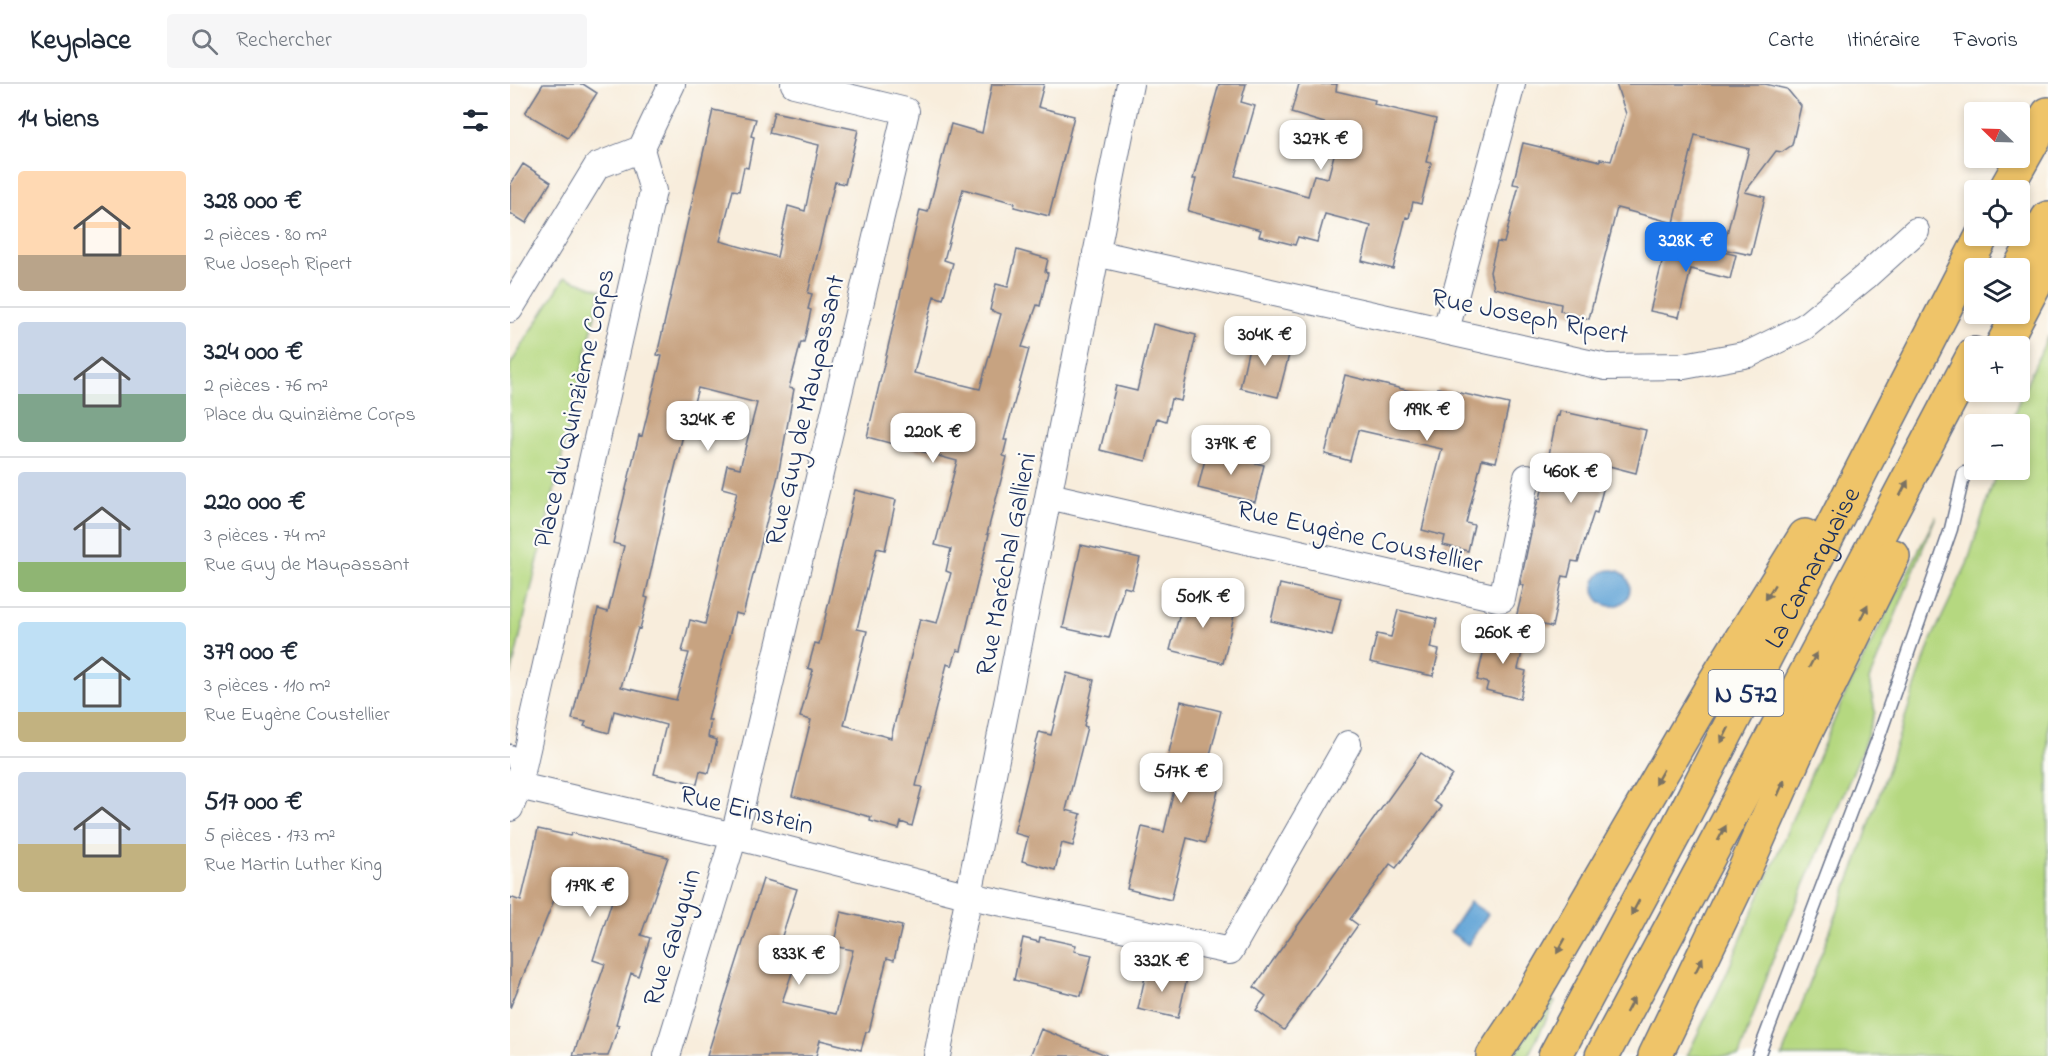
<!DOCTYPE html>
<html lang="fr">
<head>
<meta charset="utf-8">
<style>
	:root { --surface:#fff; --page:#f6f6f7; --text:#1f2937; --muted:#747a83; --line:#e0e1e3; --accent:#1a73e8 }
	body { margin:0; font-family:"Indie Flower",sans-serif; background:var(--page); color:var(--text); height:100vh; display:flex; flex-direction:column; font-size:22px; white-space:nowrap }
	* { box-sizing:border-box; margin:0 }
	p { font-size:20px; color:var(--muted) }
	.icon { flex:none; width:33px; height:33px; fill:none; stroke:currentColor; stroke-width:2; stroke-linecap:round; stroke-linejoin:round }
	.map { position:relative; flex:1; overflow:hidden }
	.side { display:flex; flex-direction:column; background:var(--surface); width:510px }
	.side>* { flex:none }
	.needle { width:39px; rotate:293deg }
	.controls { position:absolute; left:1454px; top:18px; display:grid; gap:12px }
	.controls a { display:grid; place-items:center; width:66px; height:66px; border-radius:6px; background:var(--surface); box-shadow:0 3px 9px #0003; font-size:30px }
	.price { position:absolute; translate:-50% -51px; padding:0 14px; border-radius:12px; background:#fff; color:#222; font-size:20px; line-height:39px; filter:drop-shadow(0 2px 3px #0008) }
	.price::after { content:''; position:absolute; left:50%; top:36px; width:18px; height:14px; margin-left:-9px; background:inherit; clip-path:polygon(0 0,100% 0,50% 100%) }
	.price.selected { background:var(--accent); color:#fff }
	ul { padding:0; list-style:none }
	li { display:flex; align-items:center; gap:18px; height:150px; padding:0 18px }
	li+li { border-top:2px solid var(--line) }
	li span { display:grid; place-items:center; flex:none; width:168px; height:120px; border-radius:6px; color:#555 }
	li>.icon { margin-inline-start:auto }
	span .icon { width:72px; height:72px; fill:#fffc; stroke-width:1 }
	li b { font-size:26px }
	h2 { display:flex; justify-content:space-between; align-items:center; height:72px; padding:0 18px; font-size:26px }
	header { display:flex; align-items:center; gap:36px; box-sizing:border-box; height:84px; padding:0 30px; background:var(--surface); border-bottom:2px solid var(--line) }
	header strong { font-size:28px }
	nav { display:flex; gap:33px; margin-inline-start:auto; font-size:21px }
	.search { width:420px; height:54px; background:var(--page); display:flex; align-items:center; gap:15px; box-sizing:border-box; padding:0 21px; border-radius:6px; color:var(--muted); font-size:22px }
	main { display:flex; flex:1; min-height:0 }
	.map>svg:first-child { display:block }
</style>
</head>
<body>
<header>
<strong>Keyplace</strong>
<div class="search"><svg class="icon" aria-label="search" viewBox="0 0 24 24"><circle cx="10" cy="10" r="6"/><path d="M15 15l6 6"/></svg>Rechercher</div>
<nav><a>Carte</a><a>Itinéraire</a><a>Favoris</a></nav>
</header>
<main>
<section class="side">
<h2>14 biens<svg class="icon" aria-label="filters" viewBox="0 0 24 24"><path d="M4 7h16M4 17h16"/><circle cx="9" cy="7" r="2"/><circle cx="15" cy="17" r="2"/></svg></h2>
<ul>
<li><span style="background:linear-gradient(#ffd9b3 70%,#b9a48a 0)"><svg class="icon" aria-label="home" viewBox="0 0 24 24"><path d="M3 11l9-7 9 7M6 9v11h12V9"/></svg></span><div><b>328 000 €</b><p>2 pièces · 80 m²</p><p>Rue Joseph Ripert</p></div></li>
<li><span style="background:linear-gradient(#c9d6e8 60%,#7fa58c 0)"><svg class="icon" aria-label="home" viewBox="0 0 24 24"><path d="M3 11l9-7 9 7M6 9v11h12V9"/></svg></span><div><b>324 000 €</b><p>2 pièces · 76 m²</p><p>Place du Quinzième Corps</p></div></li>
<li><span style="background:linear-gradient(#c9d6e8 75%,#8fb573 0)"><svg class="icon" aria-label="home" viewBox="0 0 24 24"><path d="M3 11l9-7 9 7M6 9v11h12V9"/></svg></span><div><b>220 000 €</b><p>3 pièces · 74 m²</p><p>Rue Guy de Maupassant</p></div></li>
<li><span style="background:linear-gradient(#bfe0f5 75%,#c2b280 0)"><svg class="icon" aria-label="home" viewBox="0 0 24 24"><path d="M3 11l9-7 9 7M6 9v11h12V9"/></svg></span><div><b>379 000 €</b><p>3 pièces · 110 m²</p><p>Rue Eugène Coustellier</p></div></li>
<li><span style="background:linear-gradient(#c9d6e8 60%,#c2b280 0)"><svg class="icon" aria-label="home" viewBox="0 0 24 24"><path d="M3 11l9-7 9 7M6 9v11h12V9"/></svg></span><div><b>517 000 €</b><p>5 pièces · 173 m²</p><p>Rue Martin Luther King</p></div></li>
</ul>
</section>
<div class="map">
<svg width="1538" height="972" viewBox="0 0 1538 972">
	<rect width="100%" height="100%" fill="#fdfcf7"/>
	<filter id="ink" filterUnits="userSpaceOnUse"><feTurbulence type="fractalNoise" baseFrequency=".0167" numOctaves="2"/><feDisplacementMap in="SourceGraphic" scale="12" xChannelSelector="R" yChannelSelector="G"/><feConvolveMatrix kernelMatrix="1 2 1 2 8 2 1 2 1" color-interpolation-filters="sRGB"/></filter>
	<filter id="wash" filterUnits="userSpaceOnUse"><feTurbulence type="fractalNoise" baseFrequency=".008" numOctaves="4" result="noise"/><feDisplacementMap in="SourceGraphic" scale="24" xChannelSelector="R" yChannelSelector="G"/><feGaussianBlur stdDeviation="1.35" result="paint"/><feColorMatrix in="noise" values="0 0 0 0 0 0 0 0 0 0 0 0 0 0 0 0 0 1.4 0 .05"/><feComposite in="paint" operator="in"/></filter>
	<g filter="url(#wash)">
		<rect width="100%" height="100%" fill="#f8eddc"/>
		<path fill="#b5d880" stroke="#68846f" stroke-width="1.5" d="M55 193 91 206 1 591 0 281Z
			M1538 252V972H1272L1347 777 1421 556 1457 480 1487 386H1509V340H1501L1508 319Z
			M1426 432 1359 596 1365 628 1351 669 1265 869 1229 972H1177L1215 893 1334 613Z
			M1039 915 1045 918 1018 972H1004Z"/>
		<path fill="#64a5d7" stroke="#406a9a" stroke-width="1.5" d="M1084 504a18 18 0 1 1 36 0a18 18 0 1 1-36 0Z
			M960 818 978 830 958 861 940 848Z"/>
		<g id="blocks">
			<path fill="#c7a381" fill-rule="evenodd" d="M33 0H73L87 9 58 54 15 29Z
				M482 0H534L528 23 564 32 539 132 504 123 505 119 453 105 434 176 443 179 433 215 424 212 404 289 470 305 491 230 480 226 486 200 498 203 507 166 538 175 535 188 538 189 530 222 527 221 512 263 519 265 494 356H497L493 372 497 373 477 450H479L451 567 447 566 442 582 437 580 406 702 412 703 402 742 391 738 389 745 360 737 361 733 282 712 301 636 290 633 303 586 298 584 305 559 309 560 345 406 386 416 375 466 367 464 347 545 357 547 334 641 381 654 410 535 427 539 441 489 436 487 441 465 425 461 447 377 357 353 410 126 418 128 441 40 472 49Z
				M709 0H736L731 18 745 22 725 92 798 112 804 91 818 94 831 44 781 29 789 0H827L826 7 865 16 864 20 926 35 916 78 921 79 911 120 903 118 899 134 896 133 883 185 852 177 861 142 815 130 807 158 788 153 785 161 749 152 751 146 678 127 686 95H683Z
				M1106 0H1255L1277 5 1291 22 1282 61 1272 68 1266 67 1235 108 1255 113 1241 171 1213 165 1239 65 1185 51 1164 139 1107 124 1079 235 1050 227 1051 220 984 204 980 188 987 158 994 159 1009 101 1003 100 1013 59 1090 77V75L1101 77 1116 30Z
				M203 26 246 35 241 52 244 53 238 84 234 83 229 107 223 106 210 157 267 173 278 122 295 127 309 61 259 49 264 28 348 46 335 100 325 98 298 209 302 210 298 225 301 226 294 258H291L279 304 284 305 268 392 233 531 225 529 198 636H201L198 653 207 656 199 689 190 687 187 700 144 690 156 641 104 627 99 649 74 642 76 638 62 635 88 525 98 528 114 462 103 459 129 351 132 352 152 272 147 271ZM188 304 247 319 230 384 217 381 212 404 227 408 195 540 180 536 172 568 179 569 166 616 111 603 128 544 130 545 138 514 135 513 159 408 176 339H178Z
				M13 80 41 98 16 139 0 129V101Z
				M1158 155 1226 171 1220 195 1181 185 1169 233 1140 227Z
				M643 240 686 251 671 317 661 315 656 337 647 334 636 377 590 366 606 302 627 307Z
				M741 254 781 263 768 313 730 304Z
				M835 291 925 313 928 304 999 320 986 378 972 375 956 439 964 441 958 467 933 461 935 452 912 446 932 365 848 346 840 377 815 370Z
				M1050 327 1136 346 1126 389 1099 382 1087 429 1084 428 1068 478 1062 477 1058 493 1053 492 1042 543 1006 534 1014 501H1010L1028 415H1030L1047 331 1049 332Z
				M697 367 754 381 745 418 688 404Z
				M571 461 630 474 622 505 614 503 599 554 553 544Z
				M770 500 831 514 822 551 761 537Z
				M675 510 726 523 713 579 660 566Z
				M888 526 927 535 920 564 929 566 923 592 860 578 867 550 881 553Z
				M978 547 1015 556 1008 585 1016 587 1010 615 976 606 978 599 967 596Z
				M557 589 584 596 574 642 577 643 556 726 571 730 563 762 552 759 545 786 512 777 518 753 504 749 529 648 541 651Z
				M671 617 711 627 696 687 712 691 695 759 677 754 661 816 617 805 632 743 654 748 670 681 657 677Z
				M911 669 942 691 924 717 932 723 886 784 880 780 840 835 848 841 774 946 746 926 756 912 744 903Z
				M28 745 60 752 62 749 158 773 131 851 140 854 128 892 121 889 106 940 109 941 98 972H63L95 880 83 876 102 817 49 804 0 924V813L11 817Z
				M253 795 287 805 264 877 284 883 272 918 326 930 343 866 323 862 331 828 392 842 384 876 377 874 359 948H356L351 966 310 956 306 972H197Z
				M530 853 566 861 564 867 582 871 571 912 504 896 513 854 529 858Z
				M637 884 677 894 668 934 628 925Z
				M531 945 596 971 595 972H520Z"/>
		</g>
	</g>
	<g filter="url(#ink)">
		<use href="#blocks" fill-opacity="0" stroke="#68728a" stroke-width="1.5"/>
		<g fill="none" stroke-linecap="round" stroke-linejoin="round">
			<g stroke="#68728a" stroke-width="15">
				<path id="lane" d="M0 667 6 689
					M1248 972 1369 652 1441 445 1454 389"/>
			</g>
			<g stroke="#68728a" stroke-width="28">
				<path id="street" d="M586 169 1096 283 1174 282 1239 270 1294 243 1355 193 1406 147
					M0 225 87 82 131 65
					M936 246 1002 0
					M539 412 992 515 1017 393
					M0 698 9 702 224 752 460 812 720 867 838 660
					M0 724 9 702 14 678 143 107 131 65 162 0
					M157 972 224 752 396 27 284 0
					M427 972 620 0"/>
			</g>
			<g stroke="#68728a" stroke-width="36">
				<g id="highway">
					<path d="M1495 106 1538 30"/>
					<path d="M1509 185 1538 134"/>
					<path d="M1492 262 1538 175"/>
					<path d="M983 972 1015 924 1204 599 1295 452"/>
					<path id="s1" d="M1045 972 1167 745 1472 152"/>
					<path d="M1092 972 1226 722 1464 270"/>
					<path d="M1145 972 1234 787 1294 652 1383 472"/>
				</g>
			</g>
			<use href="#lane" stroke="#fff" stroke-width="12"/>
			<use href="#street" stroke="#fff" stroke-width="26"/>
			<use href="#highway" stroke="#efc469" stroke-width="33"/>
		</g>
		<defs><path id="oneway-solid" d="M-6-.8H1V-3.2L6.5 0L1 3.2V.8H-6Z" transform="scale(1.5)"/></defs>
		<g fill="#7a7263">
			<use href="#oneway-solid" transform="translate(1394 404) rotate(-62)"/>
			<use href="#oneway-solid" transform="translate(1260 508) rotate(122)"/>
			<use href="#oneway-solid" transform="translate(1354 528) rotate(-64)"/>
			<use href="#oneway-solid" transform="translate(1303 576) rotate(-62)"/>
			<use href="#oneway-solid" transform="translate(1215 651) rotate(117)"/>
			<use href="#oneway-solid" transform="translate(1149 693) rotate(120)"/>
			<use href="#oneway-solid" transform="translate(1271 704) rotate(-66)"/>
			<use href="#oneway-solid" transform="translate(1212 749) rotate(-62)"/>
			<use href="#oneway-solid" transform="translate(1125 824) rotate(118)"/>
			<use href="#oneway-solid" transform="translate(1051 862) rotate(120)"/>
			<use href="#oneway-solid" transform="translate(1189 881) rotate(-64)"/>
			<use href="#oneway-solid" transform="translate(1120 921) rotate(-62)"/>
		</g>
	</g>
	<g text-anchor="middle" stroke-width="4.5" stroke-linejoin="round" paint-order="stroke">
		<rect fill="#fdfcf7" stroke="#5f6c8c" stroke-width="1.5" x="1198.5" y="586" width="75" height="46" rx="4.5"/>
		<g font-size="26" font-weight="bold" fill="#1b2f5e">
			<text x="1236" y="618">N 572</text>
		</g>
		<g font-size="27" fill="#1b2f5e" stroke="#fdfcf7">
			<text transform="translate(1020 231) rotate(11)" y="9">Rue Joseph Ripert</text>
			<text transform="translate(63 324) rotate(-77)" y="9">Place du Quinzième Corps</text>
			<text transform="translate(294 326) rotate(-77)" y="9">Rue Guy de Maupassant</text>
			<text transform="translate(850 452) rotate(13)" y="9">Rue Eugène Coustellier</text>
			<text transform="translate(495 480) rotate(-79)" y="9">Rue Maréchal Gallieni</text>
			<text dy="9" stroke="none"><textPath href="#s1" startOffset="552">La Camarguaise</textPath></text>
			<text transform="translate(237 725) rotate(14)" y="9">Rue Einstein</text>
			<text transform="translate(161 853) rotate(-73)" y="9">Rue Gauguin</text>
		</g>
	</g>
</svg>
<div class="controls">
<a><svg class="needle" viewBox="-14 -14 28 28"><path d="M0-13l5 13h-10z" fill="#e53935"/><path d="M0 13l5-13h-10z" fill="#747a83"/></svg></a>
<a><svg class="icon" aria-label="locate" viewBox="0 0 24 24"><circle cx="12" cy="12" r="6"/><path d="M12 2v4M12 18v4M2 12h4M18 12h4"/></svg></a>
<a><svg class="icon" aria-label="layers" viewBox="0 0 24 24"><path d="M12 4l9 5-9 5-9-5zM3 14l9 5 9-5"/></svg></a>
<a>+</a>
<a>−</a>
</div>
<b class="price" style="left:811px;top:87px">327K €</b>
<b class="price selected" style="left:1176px;top:189px">328K €</b>
<b class="price" style="left:755px;top:283px">304K €</b>
<b class="price" style="left:917px;top:358px">199K €</b>
<b class="price" style="left:198px;top:368px">324K €</b>
<b class="price" style="left:423px;top:380px">220K €</b>
<b class="price" style="left:721px;top:392px">379K €</b>
<b class="price" style="left:1061px;top:420px">460K €</b>
<b class="price" style="left:693px;top:545px">501K €</b>
<b class="price" style="left:993px;top:581px">260K €</b>
<b class="price" style="left:671px;top:720px">517K €</b>
<b class="price" style="left:80px;top:834px">179K €</b>
<b class="price" style="left:289px;top:902px">833K €</b>
<b class="price" style="left:652px;top:909px">332K €</b>
</div>
</main>
</body>
</html>
